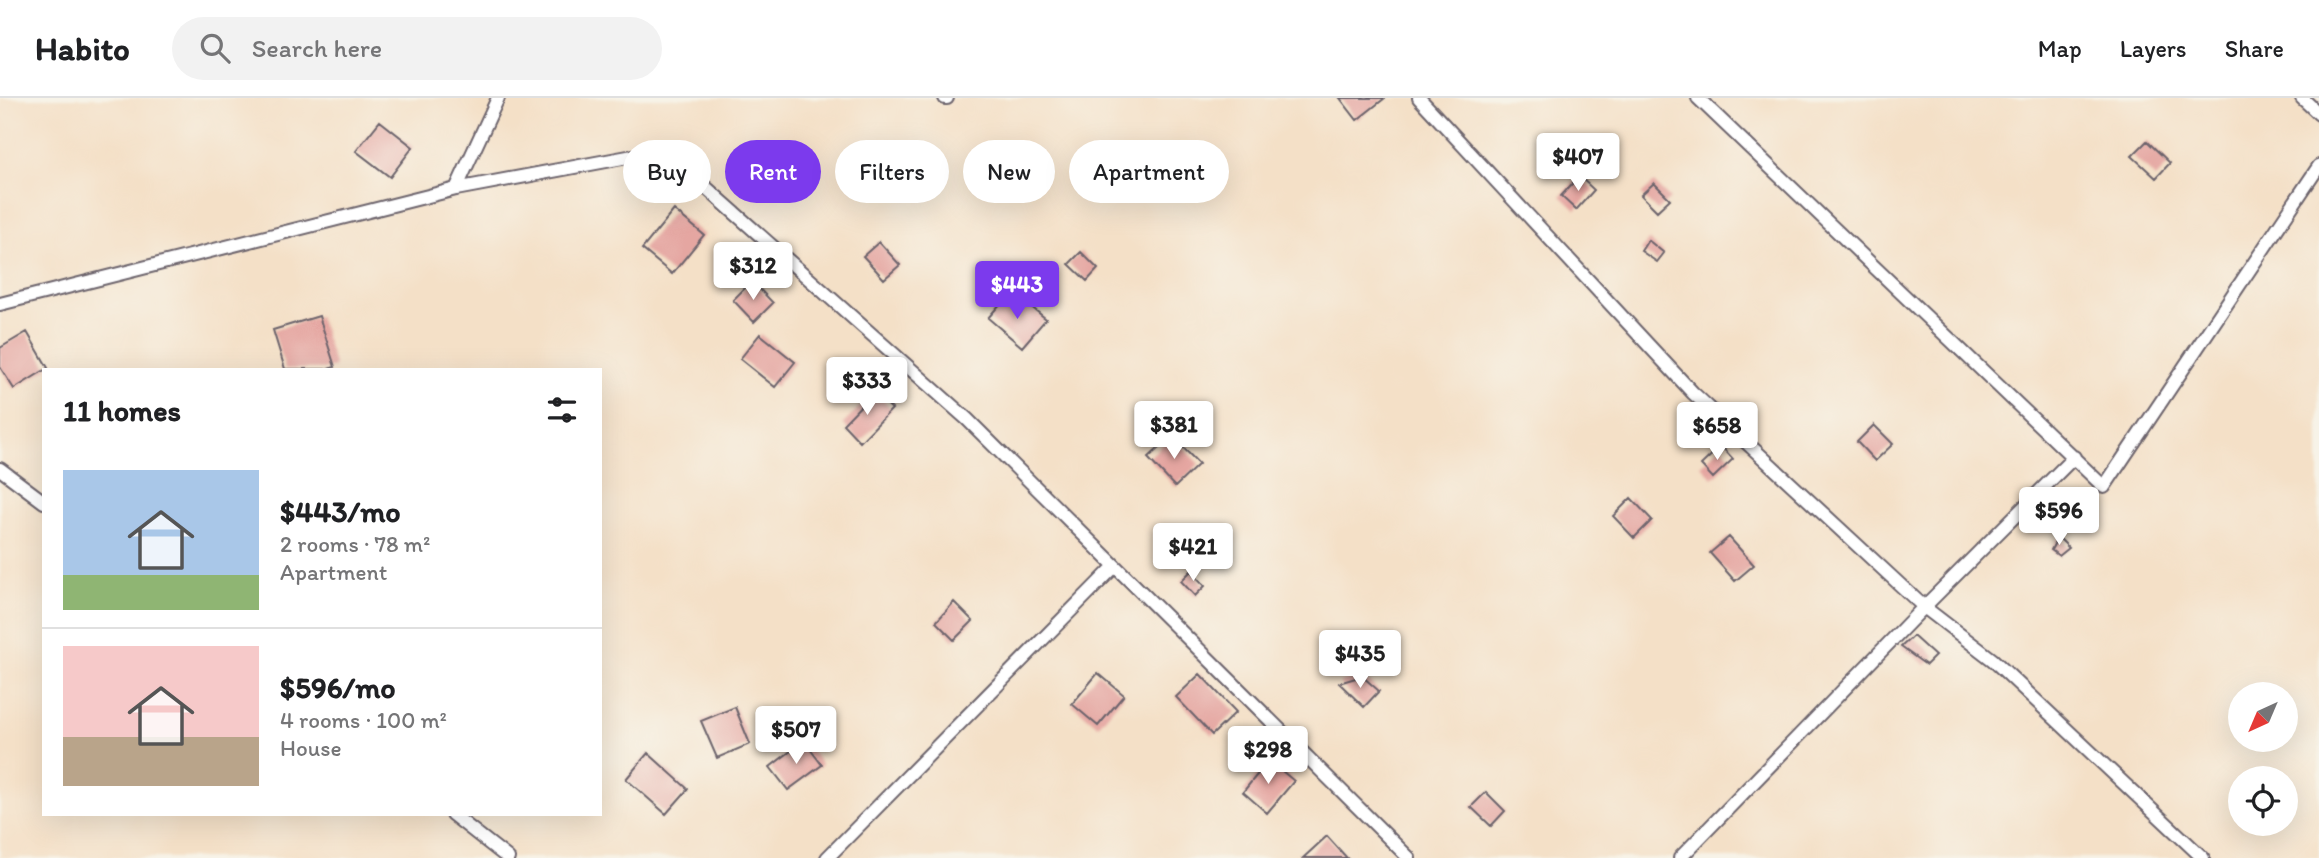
<!DOCTYPE html>
<html lang="en">
<head>
<meta charset="utf-8">
<style>
	:root { --surface:#fff; --page:#f2f2f2; --text:#202124; --muted:#757577; --line:#e0e0e0; --accent:#7c3aed }
	body { margin:0; font-family:Itim,sans-serif; background:var(--page); color:var(--text); height:100vh; display:flex; flex-direction:column; font-size:26px; white-space:nowrap }
	* { box-sizing:border-box; margin:0 }
	p { font-size:23px; color:var(--muted) }
	.icon { flex:none; width:38px; height:38px; fill:none; stroke:currentColor; stroke-width:2; stroke-linecap:round; stroke-linejoin:round }
	.map { position:relative; flex:1; overflow:hidden }
	.details { position:absolute; left:42px; top:270px; width:560px; height:448px; display:flex; flex-direction:column; background:var(--surface); border-radius:0px; box-shadow:0 7px 28px #0002 }
	.details>* { flex:none }
	.banner { position:absolute; left:623px; top:42px; width:665px; height:63px; display:flex; gap:14px }
	.needle { width:46px; rotate:224deg }
	.fabs { position:absolute; left:2228px; top:584px; display:grid; gap:14px }
	.fabs a { display:grid; place-items:center; width:70px; height:70px; border-radius:50%; background:var(--surface); box-shadow:0 7px 28px #0002; font-size:35px }
	.price { position:absolute; translate:-50% -60px; padding:0 16px; border-radius:7px; background:#fff; color:#222; font-size:23px; line-height:46px; filter:drop-shadow(0 2px 4px #0008) }
	.price::after { content:''; position:absolute; left:50%; top:42px; width:21px; height:16px; margin-left:-10px; background:inherit; clip-path:polygon(0 0,100% 0,50% 100%) }
	.price.active { background:var(--accent); color:#fff }
	ul { padding:0; list-style:none }
	li { display:flex; align-items:center; gap:21px; height:175px; padding:0 21px }
	li+li { border-top:2px solid var(--line) }
	li span { display:grid; place-items:center; flex:none; width:196px; height:140px; border-radius:0px; color:#555 }
	li>.icon { margin-inline-start:auto }
	span .icon { width:84px; height:84px; fill:#fffc; stroke-width:1 }
	li b { font-size:30px }
	h2 { display:flex; justify-content:space-between; align-items:center; height:84px; padding:0 21px; font-size:30px }
	.chip { padding:0 24px; border-radius:32px; background:var(--surface); box-shadow:0 7px 28px #0002; font-size:24px; line-height:63px }
	.chip.active { background:var(--accent); color:#fff }
	header { display:flex; align-items:center; gap:42px; box-sizing:border-box; height:98px; padding:0 35px; background:var(--surface); border-bottom:2px solid var(--line) }
	header strong { font-size:33px }
	nav { display:flex; gap:38px; margin-inline-start:auto; font-size:24px }
	.search { width:490px; height:63px; background:var(--page); display:flex; align-items:center; gap:18px; box-sizing:border-box; padding:0 24px; border-radius:38px; color:var(--muted); font-size:26px }
	.map>svg:first-child { display:block }
</style>
</head>
<body>
<header>
<strong>Habito</strong>
<div class="search"><svg class="icon" aria-label="search" viewBox="0 0 24 24"><circle cx="10" cy="10" r="6"/><path d="M15 15l6 6"/></svg>Search here</div>
<nav><a>Map</a><a>Layers</a><a>Share</a></nav>
</header>
<div class="map">
<svg width="2319" height="760" viewBox="0 0 2319 760">
	<rect width="100%" height="100%" fill="#f7f3e8"/>
	<filter id="ink" filterUnits="userSpaceOnUse"><feTurbulence type="fractalNoise" baseFrequency=".0143" numOctaves="2"/><feDisplacementMap in="SourceGraphic" scale="14" xChannelSelector="R" yChannelSelector="G"/><feConvolveMatrix kernelMatrix="1 2 1 2 8 2 1 2 1" color-interpolation-filters="sRGB"/></filter>
	<filter id="wash" filterUnits="userSpaceOnUse"><feTurbulence type="fractalNoise" baseFrequency=".00686" numOctaves="4" result="noise"/><feDisplacementMap in="SourceGraphic" scale="28" xChannelSelector="R" yChannelSelector="G"/><feGaussianBlur stdDeviation="1.57" result="paint"/><feColorMatrix in="noise" values="0 0 0 0 0 0 0 0 0 0 0 0 0 0 0 0 0 1.4 0 .05"/><feComposite in="paint" operator="in"/></filter>
	<g filter="url(#wash)">
		<rect width="100%" height="100%" fill="#f4e0c7"/>
		<g id="blocks">
			<path fill="#e5a6a1" d="M1340 0H1385L1357 22Z
				M380 23 413 49 390 79 356 53Z
				M2147 43 2170 65 2156 80 2132 58Z
				M1579 78 1594 92 1576 112 1561 98Z
				M1654 85 1670 101 1657 113 1641 97Z
				M674 112 704 137 672 176 642 151Z
				M1648 142 1664 155 1657 164 1641 153Z
				M879 144 900 167 884 181 863 158Z
				M1081 154 1098 171 1087 183 1069 166Z
				M752 183 773 205 754 224 733 202Z
				M1024 203 1046 221 1022 249 988 220 1001 205Z
				M319 218 335 269 328 271H285L273 232Z
				M27 234 48 270 14 291 0 269V250Z
				M760 236 795 264 775 289 740 261Z
				M874 294 892 311 860 344 843 326Z
				M1874 327 1893 346 1875 363 1857 344Z
				M1172 338 1199 366 1175 389 1148 360Z
				M1721 348 1733 361 1713 380 1701 367Z
				M1631 400 1652 422 1634 440 1613 418Z
				M1729 439 1754 467 1735 483 1710 455Z
				M2058 439 2069 450 2059 458 2051 452Z
				M1191 473 1205 488 1195 498 1181 483Z
				M954 504 973 523 954 542 936 524Z
				M1913 538 1935 558 1926 567 1901 549Z
				M1098 575 1124 597 1098 628 1072 606Z
				M1200 576 1236 614 1212 637 1176 599Z
				M1362 578 1379 593 1364 609 1339 585Z
				M735 609 750 646 717 660 701 623Z
				M804 643 822 667 788 692 770 669Z
				M648 655 688 691 666 716 626 681Z
				M1269 662 1294 683 1267 715 1243 694Z
				M1486 694 1505 713 1491 728 1471 709Z
				M1327 738 1347 760H1303Z"/>
		</g>
	</g>
	<g filter="url(#ink)">
		<use href="#blocks" fill-opacity="0" stroke="#6c646c" stroke-width="2"/>
		<g fill="none" stroke-linecap="round" stroke-linejoin="round">
			<g stroke="#6c646c" stroke-width="16">
				<path id="street" d="M945 0H947
					M1419 0 1693 295 1924 509 1993 562 2203 760
					M1698 0 2104 389 2319 68
					M2302 0 2319 16
					M456 91 498 0
					M0 206 456 91 644 56 675 62 967 321 1409 760
					M0 371 44 404
					M452 716 508 760
					M827 760 1114 469
					M1680 760 1924 509 2074 359"/>
			</g>
			<use href="#street" stroke="#fff" stroke-width="12"/>
		</g>
	</g>
</svg>
<div class="fabs">
<a><svg class="needle" viewBox="-14 -14 28 28"><path d="M0-13l5 13h-10z" fill="#e53935"/><path d="M0 13l5-13h-10z" fill="#757577"/></svg></a>
<a><svg class="icon" aria-label="locate" viewBox="0 0 24 24"><circle cx="12" cy="12" r="6"/><path d="M12 2v4M12 18v4M2 12h4M18 12h4"/></svg></a>
</div>
<b class="price" style="left:1578px;top:95px">$407</b>
<b class="price" style="left:753px;top:204px">$312</b>
<b class="price active" style="left:1017px;top:223px">$443</b>
<b class="price" style="left:867px;top:319px">$333</b>
<b class="price" style="left:1174px;top:363px">$381</b>
<b class="price" style="left:1717px;top:364px">$658</b>
<b class="price" style="left:2059px;top:449px">$596</b>
<b class="price" style="left:1193px;top:485px">$421</b>
<b class="price" style="left:1360px;top:592px">$435</b>
<b class="price" style="left:796px;top:668px">$507</b>
<b class="price" style="left:1268px;top:688px">$298</b>
<div class="banner">
<a class="chip">Buy</a>
<a class="chip active">Rent</a>
<a class="chip">Filters</a>
<a class="chip">New</a>
<a class="chip">Apartment</a>
</div>
<section class="details">
<h2>11 homes<svg class="icon" aria-label="filters" viewBox="0 0 24 24"><path d="M4 7h16M4 17h16"/><circle cx="9" cy="7" r="2"/><circle cx="15" cy="17" r="2"/></svg></h2>
<ul>
<li><span style="background:linear-gradient(#a9c7e8 75%,#8fb573 0)"><svg class="icon" aria-label="home" viewBox="0 0 24 24"><path d="M3 11l9-7 9 7M6 9v11h12V9"/></svg></span><div><b>$443/mo</b><p>2 rooms · 78 m²</p><p>Apartment</p></div></li>
<li><span style="background:linear-gradient(#f6c9c9 65%,#b9a48a 0)"><svg class="icon" aria-label="home" viewBox="0 0 24 24"><path d="M3 11l9-7 9 7M6 9v11h12V9"/></svg></span><div><b>$596/mo</b><p>4 rooms · 100 m²</p><p>House</p></div></li>
</ul>
</section>
</div>
</body>
</html>
